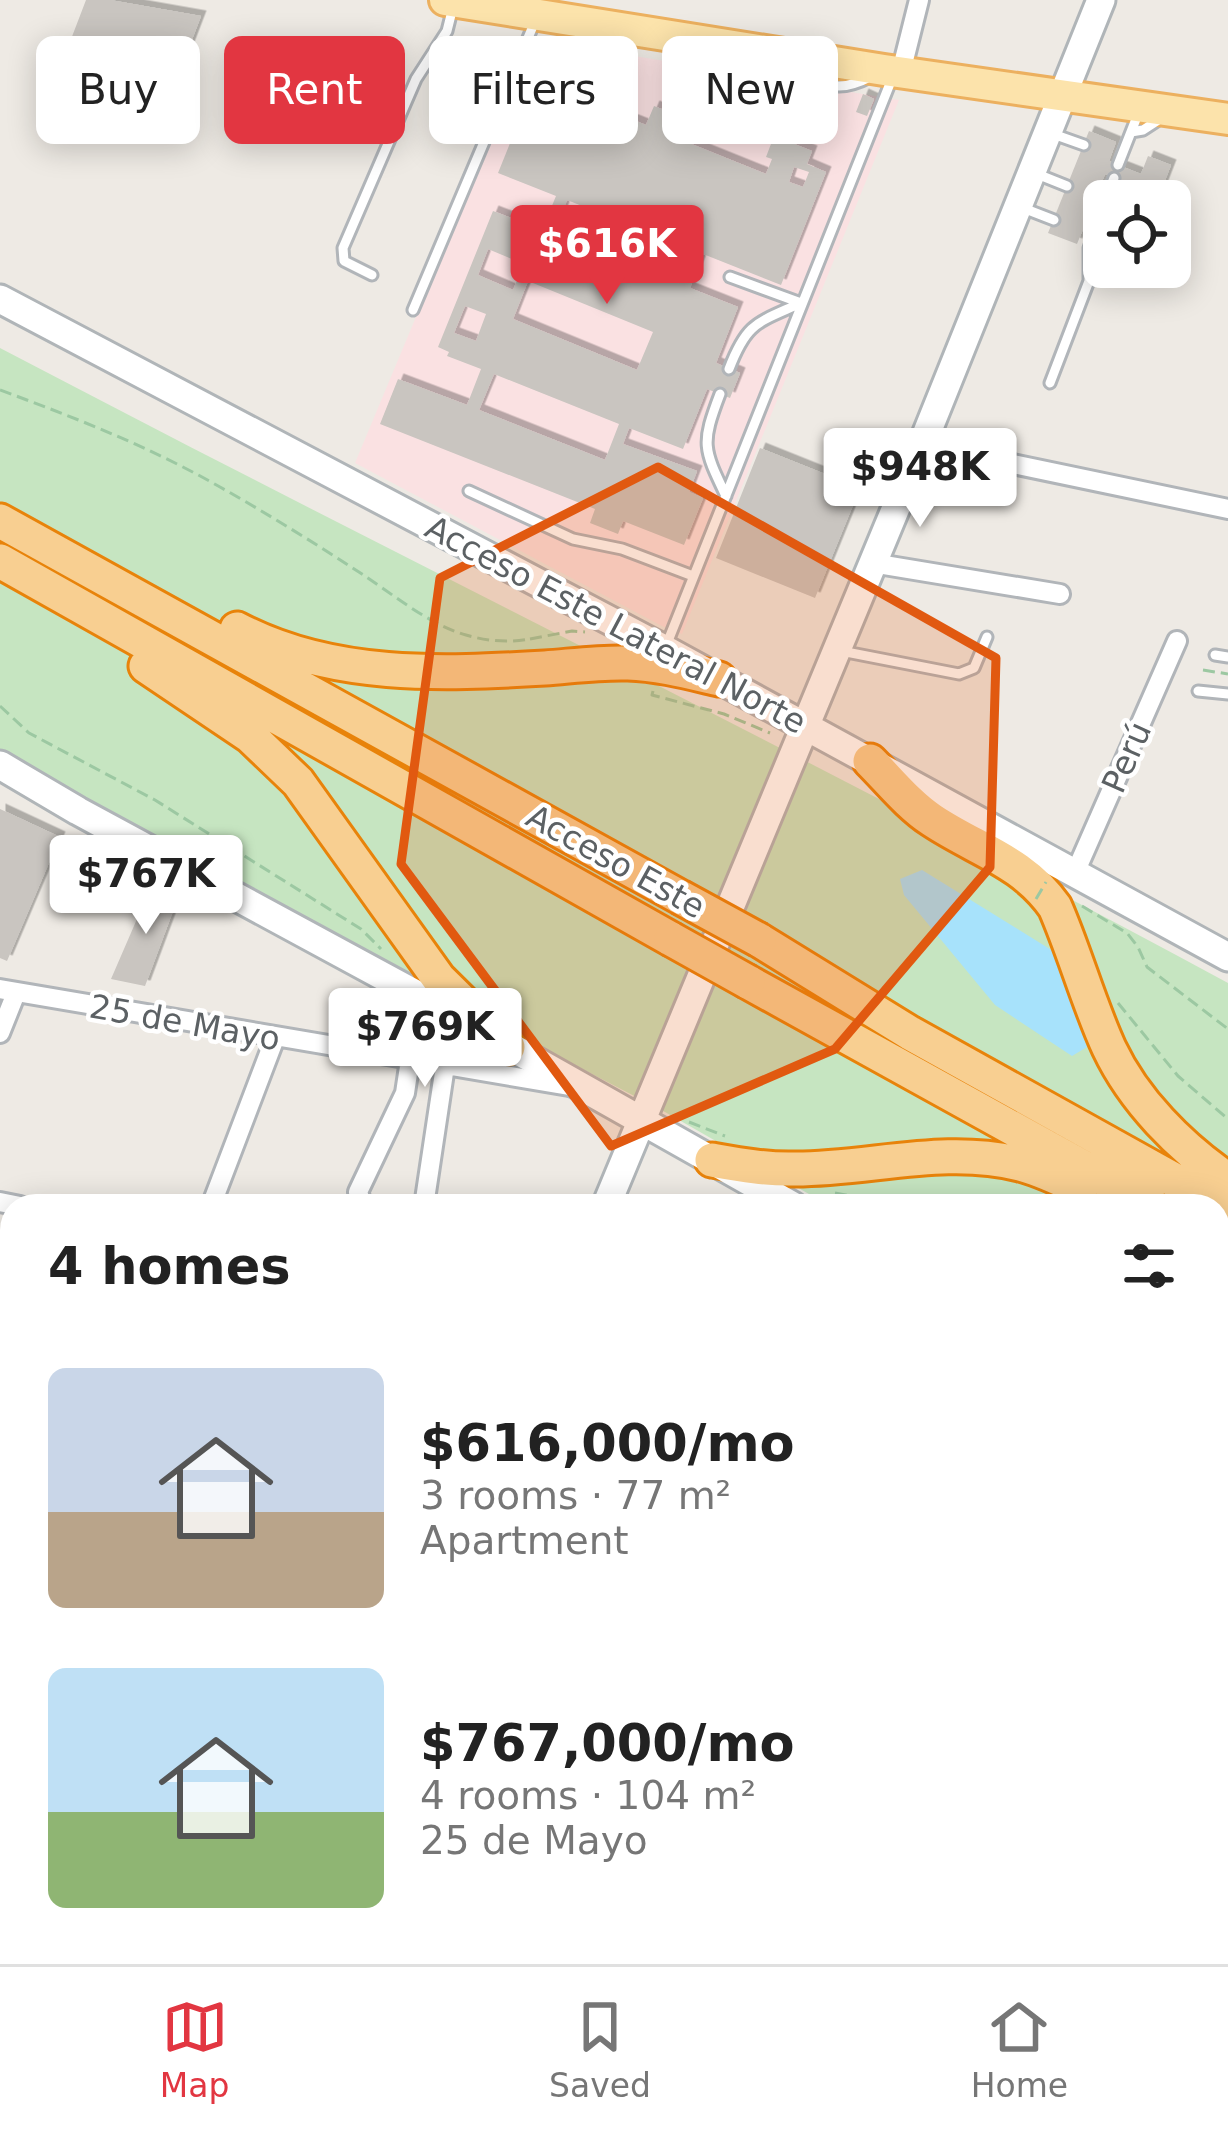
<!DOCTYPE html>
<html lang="en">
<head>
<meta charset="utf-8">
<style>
	:root { --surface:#fff; --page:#f6f6f6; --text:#222; --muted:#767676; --line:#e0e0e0; --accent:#e23641 }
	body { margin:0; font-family:"DejaVu Sans",sans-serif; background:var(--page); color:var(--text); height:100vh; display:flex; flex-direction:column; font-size:45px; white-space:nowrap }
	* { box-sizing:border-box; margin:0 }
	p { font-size:39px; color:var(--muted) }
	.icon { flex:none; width:66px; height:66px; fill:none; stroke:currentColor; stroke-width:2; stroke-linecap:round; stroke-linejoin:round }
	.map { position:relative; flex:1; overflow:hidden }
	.panel { position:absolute; left:0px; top:1194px; width:1230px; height:771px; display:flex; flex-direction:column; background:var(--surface); border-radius:36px 36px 0 0; box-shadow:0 6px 30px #0003 }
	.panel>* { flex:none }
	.guide { position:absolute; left:36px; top:36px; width:1158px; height:108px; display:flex; gap:24px }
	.fabs { position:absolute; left:1083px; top:180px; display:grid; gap:24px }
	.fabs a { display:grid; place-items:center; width:108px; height:108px; border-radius:18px; background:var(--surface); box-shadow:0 6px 30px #0003; font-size:60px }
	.price { position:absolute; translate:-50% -102px; padding:0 27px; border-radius:12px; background:#fff; color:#222; font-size:39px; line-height:78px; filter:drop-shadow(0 3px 6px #0008) }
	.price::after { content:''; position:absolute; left:50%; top:72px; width:36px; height:27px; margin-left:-18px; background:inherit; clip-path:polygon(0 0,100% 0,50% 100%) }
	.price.selected { background:var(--accent); color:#fff }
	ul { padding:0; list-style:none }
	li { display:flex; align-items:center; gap:36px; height:300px; padding:0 48px }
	li span { display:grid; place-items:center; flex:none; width:336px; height:240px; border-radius:18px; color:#555 }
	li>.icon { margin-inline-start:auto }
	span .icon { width:144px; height:144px; fill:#fffc; stroke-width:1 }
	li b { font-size:51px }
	h2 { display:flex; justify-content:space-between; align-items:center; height:144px; padding:0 48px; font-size:51px }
	.tag { padding:0 42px; border-radius:18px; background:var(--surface); box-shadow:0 6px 30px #0003; font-size:42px; line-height:108px }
	.tag.selected { background:var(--accent); color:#fff }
	.menu { display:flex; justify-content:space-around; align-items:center; height:168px; border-top:3px solid var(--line); background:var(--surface); font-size:33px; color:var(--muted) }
	.menu a { display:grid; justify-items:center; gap:6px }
	.menu .selected { color:var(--accent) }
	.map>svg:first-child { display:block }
</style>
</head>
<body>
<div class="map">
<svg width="1228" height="1964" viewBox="0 0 1228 1964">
	<defs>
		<filter id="shadow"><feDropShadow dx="5.5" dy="-5.5" stdDeviation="0" flood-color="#0004"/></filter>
	</defs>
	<rect width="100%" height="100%" fill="#eeeae4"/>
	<path fill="#fae1e2" d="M532 39 899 100 682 634 662 626 355 463Z"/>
	<path fill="#c6e5c1" d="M0 348C408 562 823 764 1228 983V1433L1218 1427V1206H830L665 1112 78 806 0 758Z"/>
	<path fill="#a7e2fb" d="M922 870 1053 951 1087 1047 1072 1056 995 1005 904 895 900 879Z"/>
	<path fill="#c9c5c0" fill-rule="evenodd" filter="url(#shadow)" d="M86 0H110L201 16 170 97 130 82 123 106 55 81Z
		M535 81 646 125 654 106 682 117 674 137 766 174 772 159 766 157 774 136 812 151 807 164 826 172 781 285 703 254 690 288 738 307 716 363 740 373 730 398 707 389 683 449 629 428 623 444 697 471 689 492 703 498 684 545 623 521 618 534 590 523 595 509 380 424 398 379 467 405 481 369 447 356 449 352 438 347 493 211 542 230 556 196 498 173ZM794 167 809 172 803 187 789 182ZM567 200 693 250 680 284 553 234ZM488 249 524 264 513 290 478 275ZM528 281 653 332 637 370 513 319ZM465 306 486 314 476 341 454 333ZM494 374 619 424 605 460 479 410Z
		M863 94 874 99 867 116 856 112Z
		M1089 131 1116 142 1109 161 1118 165 1141 174 1148 156 1171 165 1157 201H1129L1135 187 1105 174 1077 244 1048 233Z
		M760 448 860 488 815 598 716 558Z
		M0 809 60 837 7 961 0 958Z
		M153 882 179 895 145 986 111 979Z"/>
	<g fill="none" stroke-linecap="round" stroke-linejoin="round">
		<g stroke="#b1b5b9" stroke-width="15">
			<path id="lane" d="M803 64C825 91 843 91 872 76
				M1131 132 1143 130 1163 117
				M1053 134 1084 145
				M1118 165 1138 114
				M1037 174 1067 186
				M1105 201 1114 178
				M1023 208 1054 220
				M372 275 344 261 343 248 416 79 447 31 453 7
				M730 277 801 303
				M413 310 536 19
				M729 369C747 322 757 323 801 303
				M1050 383 1089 281V248L1104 203
				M720 394C701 444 703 448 726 496
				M469 491 573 539 622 549 693 576
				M666 646 893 76
				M841 651 959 674 974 668 987 637
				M1215 655 1228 657
				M1198 691 1228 694"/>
		</g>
		<g stroke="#b1b5b9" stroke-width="24">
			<path id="street" d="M901 72 919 0
				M922 445 1228 509
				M872 563 1060 594
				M1075 873 1177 641
				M0 989 569 1086
				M0 1033 16 993
				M0 1202 20 1206
				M211 1206 275 1038
				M371 1206 362 1204 358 1192 405 1093 410 1060
				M424 1206 445 1066
				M0 1710 12 1680
				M1218 1750 1228 1731
				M0 1765 12 1767
				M96 1964 100 1953
				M951 1964 957 1953
				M1113 1964 1118 1953"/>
		</g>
		<g stroke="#b0b5b8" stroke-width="33">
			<path id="secondary" d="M0 299 664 649 1228 957
				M0 765 78 811 440 1007 793 1206
				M606 1206 922 445 1101 0
				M1218 1447 1228 1453
				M0 1482 12 1484
				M1218 1886 1228 1891
				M1218 1922 1228 1927
				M291 1964 296 1953"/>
		</g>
		<g stroke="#ecb05f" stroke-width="36">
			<path id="primary" d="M445 0 884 70 1228 119"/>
		</g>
		<g stroke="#e8830a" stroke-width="39">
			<path id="highway" d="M0 521 680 897
				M0 561 671 939
				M237 629C332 679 441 674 545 668 572 666 601 662 628 663 659 664 689 672 719 679
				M146 666 250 736 298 782 439 979 508 1047
				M870 761C890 781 909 805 932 820 977 850 1023 861 1055 907 1075 953 1088 1002 1109 1048 1134 1101 1180 1147 1228 1180
				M759 940 910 1033 1228 1210
				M748 982 1153 1206
				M712 1160C740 1165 767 1170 796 1169 870 1169 946 1145 1020 1164 1042 1170 1061 1179 1081 1189
				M1218 1242 1228 1248"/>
		</g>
		<path stroke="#9cc8a2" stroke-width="3" stroke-dasharray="12 6" stroke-linecap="butt" d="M0 390C76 418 150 447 220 487 268 514 316 544 362 574 394 595 428 624 466 635 486 641 508 643 529 639
			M530 639 572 631 585 632
			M1203 670 1228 674
			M653 691 652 695 724 714 770 733
			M0 706 29 733 155 800 361 929 381 949
			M1082 906 1127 933 1138 947 1147 967 1228 1029
			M1118 1003 1178 1076 1228 1119
			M689 1122 725 1136
			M835 1193 908 1206
			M1218 1397 1228 1400"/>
		<use href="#lane" stroke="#fff" stroke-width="9"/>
		<use href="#street" stroke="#fff" stroke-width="18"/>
		<use href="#secondary" stroke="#fff" stroke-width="27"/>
		<use href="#primary" stroke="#fce3ab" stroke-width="30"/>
		<use href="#highway" stroke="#f8cf91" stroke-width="33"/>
		<g stroke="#e8830a" stroke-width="39" stroke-linecap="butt">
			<path id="highway-bridge" d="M680 897 759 940
				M671 939 748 982"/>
		</g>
		<path stroke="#9cc8a2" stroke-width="3" stroke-dasharray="12 6" stroke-linecap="butt" d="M1036 899 1046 882"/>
		<use href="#highway-bridge" stroke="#f8cf91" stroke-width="33"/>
	</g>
	<path fill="#e15910" fill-opacity="0.2" stroke="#e15910" stroke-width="9" stroke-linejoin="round" d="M658 467 996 658 990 867 835 1049 611 1146 401 864 440 578Z"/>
	<g text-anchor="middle" stroke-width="9" stroke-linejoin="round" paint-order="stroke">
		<g font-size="33" fill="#5c6164" stroke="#fff">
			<text transform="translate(616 624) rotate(28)" y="12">Acceso Este Lateral Norte</text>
			<text transform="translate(1126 757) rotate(-66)" y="12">Perú</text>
			<text transform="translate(616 861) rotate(29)" y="12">Acceso Este</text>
			<text transform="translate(185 1022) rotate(10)" y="12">25 de Mayo</text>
		</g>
	</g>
</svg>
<div class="fabs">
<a><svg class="icon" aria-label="locate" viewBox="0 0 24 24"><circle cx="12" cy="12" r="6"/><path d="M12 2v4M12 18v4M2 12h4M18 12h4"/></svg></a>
</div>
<b class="price selected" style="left:607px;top:307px">$616K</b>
<b class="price" style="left:920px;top:530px">$948K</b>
<b class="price" style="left:146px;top:937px">$767K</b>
<b class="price" style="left:425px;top:1090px">$769K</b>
<div class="guide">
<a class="tag">Buy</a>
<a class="tag selected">Rent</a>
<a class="tag">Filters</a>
<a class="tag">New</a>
</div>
<section class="panel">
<h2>4 homes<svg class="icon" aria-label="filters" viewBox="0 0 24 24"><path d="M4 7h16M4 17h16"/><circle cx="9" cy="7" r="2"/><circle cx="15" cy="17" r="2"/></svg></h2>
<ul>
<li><span style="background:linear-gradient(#c9d6e8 60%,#b9a48a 0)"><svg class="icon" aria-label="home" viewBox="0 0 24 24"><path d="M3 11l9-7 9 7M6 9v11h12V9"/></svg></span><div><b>$616,000/mo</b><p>3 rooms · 77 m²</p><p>Apartment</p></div></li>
<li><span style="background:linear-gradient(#bfe0f5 60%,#8fb573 0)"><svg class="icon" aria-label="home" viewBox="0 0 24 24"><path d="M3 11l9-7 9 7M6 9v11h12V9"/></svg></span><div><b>$767,000/mo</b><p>4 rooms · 104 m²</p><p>25 de Mayo</p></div></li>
</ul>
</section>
</div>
<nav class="menu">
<a class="selected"><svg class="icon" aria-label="map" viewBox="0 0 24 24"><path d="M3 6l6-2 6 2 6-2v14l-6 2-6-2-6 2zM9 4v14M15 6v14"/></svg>Map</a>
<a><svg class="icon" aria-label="saved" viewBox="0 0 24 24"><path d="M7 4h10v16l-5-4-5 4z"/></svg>Saved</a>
<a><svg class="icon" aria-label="home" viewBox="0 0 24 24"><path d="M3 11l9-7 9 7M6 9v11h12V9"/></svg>Home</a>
</nav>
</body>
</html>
